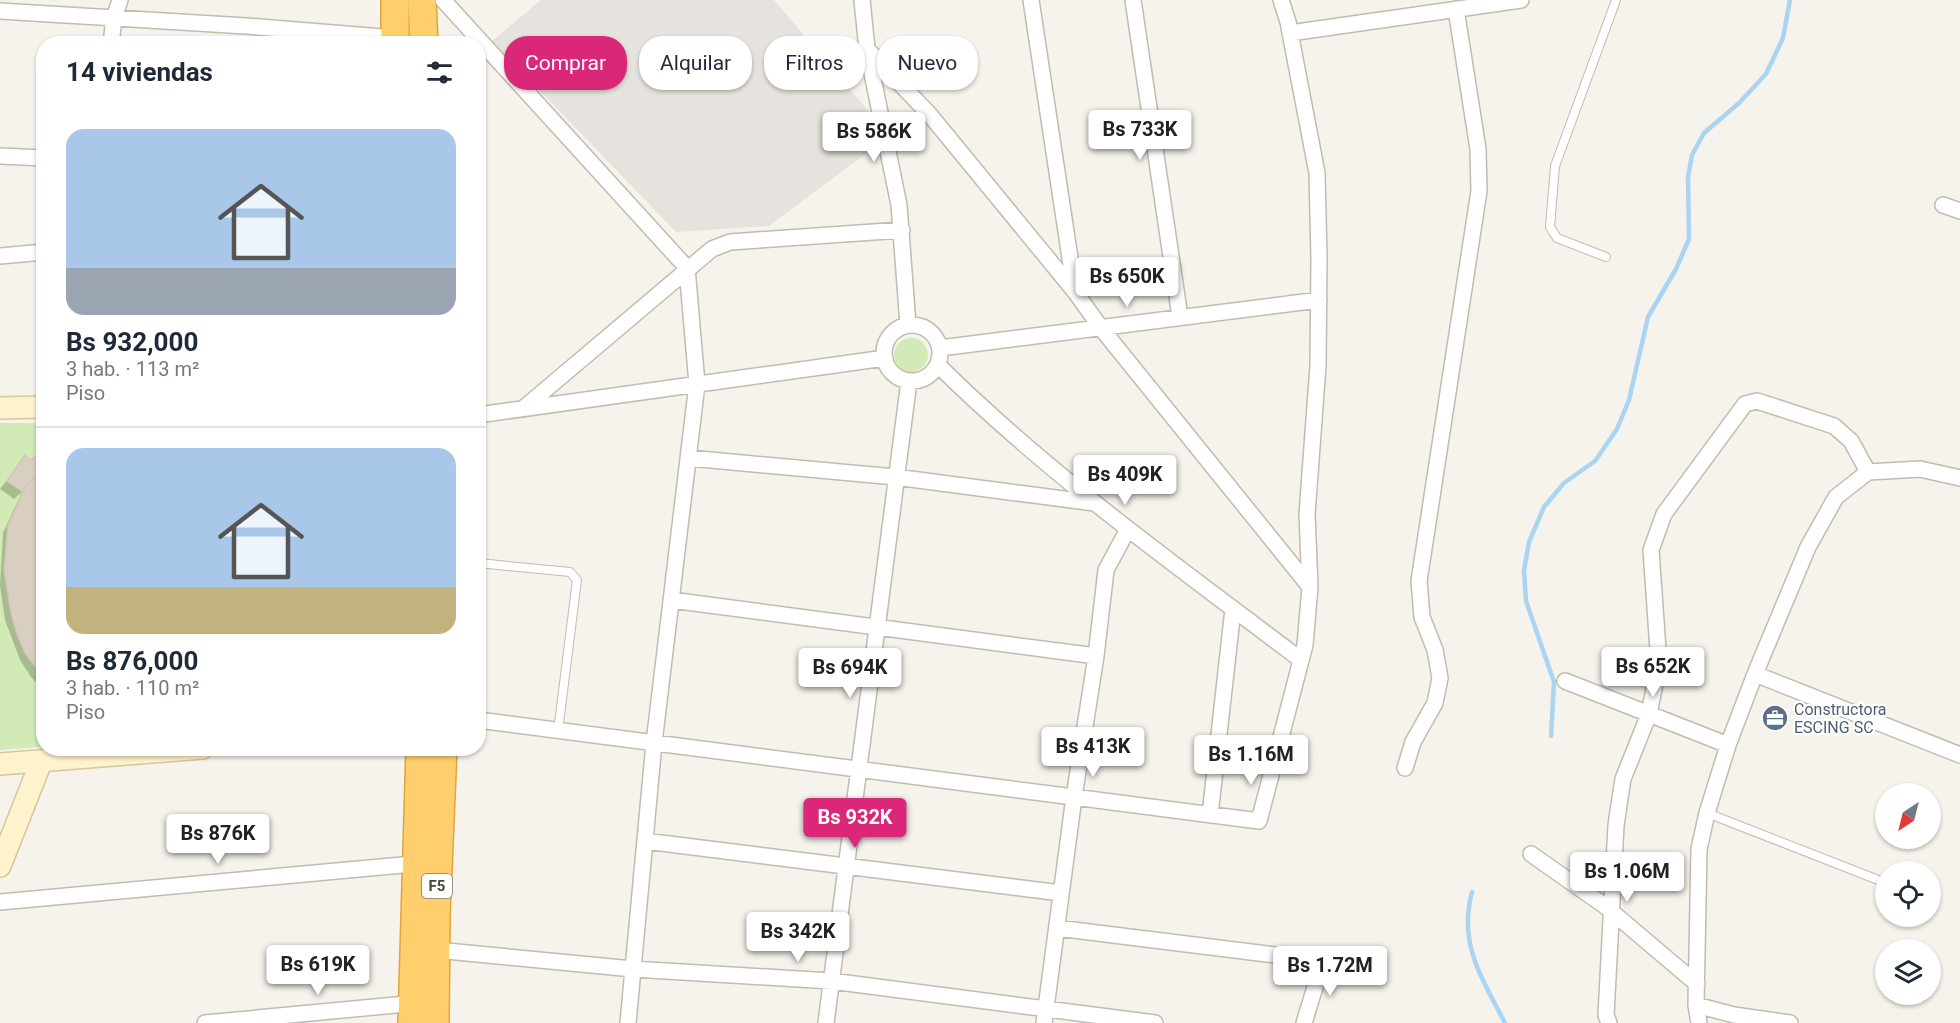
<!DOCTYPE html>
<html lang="es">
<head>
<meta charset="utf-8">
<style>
	:root { --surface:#fff; --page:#f2f2f3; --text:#1f2937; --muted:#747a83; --line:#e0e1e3; --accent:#db2777 }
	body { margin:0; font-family:Roboto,sans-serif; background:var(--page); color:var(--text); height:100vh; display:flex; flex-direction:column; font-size:22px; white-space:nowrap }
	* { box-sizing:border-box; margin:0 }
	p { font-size:20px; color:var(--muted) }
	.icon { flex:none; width:33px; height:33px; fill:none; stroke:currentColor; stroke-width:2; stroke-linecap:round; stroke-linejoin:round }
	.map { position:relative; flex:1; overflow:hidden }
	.side { position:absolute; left:36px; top:36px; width:450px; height:720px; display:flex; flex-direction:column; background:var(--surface); border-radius:24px; box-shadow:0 2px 4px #0004 }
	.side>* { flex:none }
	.hud { position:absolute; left:504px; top:36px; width:570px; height:54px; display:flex; gap:12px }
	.needle { width:39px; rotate:215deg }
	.controls { position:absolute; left:1875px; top:783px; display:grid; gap:12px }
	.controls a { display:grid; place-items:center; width:66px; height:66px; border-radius:50%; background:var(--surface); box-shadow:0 2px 4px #0004; font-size:30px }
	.price { position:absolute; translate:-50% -51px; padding:0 14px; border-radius:6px; background:#fff; color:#222; font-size:20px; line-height:39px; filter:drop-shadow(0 2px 3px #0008) }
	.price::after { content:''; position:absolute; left:50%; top:36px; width:18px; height:14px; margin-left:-9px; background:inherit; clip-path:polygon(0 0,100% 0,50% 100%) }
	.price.on { background:var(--accent); color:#fff }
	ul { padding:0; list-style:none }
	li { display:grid; align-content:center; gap:12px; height:318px; padding:0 30px }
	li+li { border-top:2px solid var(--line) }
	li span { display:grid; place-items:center; height:186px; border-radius:18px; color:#555 }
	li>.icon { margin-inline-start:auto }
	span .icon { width:108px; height:108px; fill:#fffc; stroke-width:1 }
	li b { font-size:26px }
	h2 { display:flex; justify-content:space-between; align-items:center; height:72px; padding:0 30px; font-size:26px }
	.chip { padding:0 21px; border-radius:24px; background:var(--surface); box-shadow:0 2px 4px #0004; font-size:21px; line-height:54px }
	.chip.on { background:var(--accent); color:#fff }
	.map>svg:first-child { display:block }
</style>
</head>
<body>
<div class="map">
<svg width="1960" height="1023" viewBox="0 0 1960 1023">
	<rect width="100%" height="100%" fill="#f6f3ec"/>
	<path fill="#e6e2dd" d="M541 0H774L871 114 872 149 769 226 676 232 492 41Z"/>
	<path fill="#d2eab5" d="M894 355a17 17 0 1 1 34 0a17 17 0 1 1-34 0Z
		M0 423H43V747L0 750Z"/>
	<path fill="#0003" d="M44 454V691L31 677 20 660 5 620 0 586 3 533 22 492 14 499 0 489 25 457 30 462Z"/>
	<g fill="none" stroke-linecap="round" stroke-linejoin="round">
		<path stroke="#a9d4f2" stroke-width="4.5" d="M1551 736 1554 682 1526 601 1524 570 1529 542 1544 507 1564 483 1595 461 1617 429 1629 400 1648 317 1676 269 1689 239 1688 177 1692 155 1704 133 1739 103 1766 74 1783 38 1790 0
			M1472 892C1458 944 1482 978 1505 1023"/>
	</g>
	<path fill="#d8cfc1" stroke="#d3c7b4" stroke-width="1.5" d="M44 452V470L26 486 23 492 7 481 25 455 30 460Z
		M44 470V678L25 653 17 634 11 613 4 570 8 526 17 505 26 486Z"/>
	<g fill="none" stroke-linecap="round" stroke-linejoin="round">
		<g stroke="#c2bbae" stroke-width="10">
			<path id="lane" d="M1606 257 1557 238 1550 227 1555 166 1616 0
				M478 563 570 572 577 580 558 731
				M1707 813 1886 883"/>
		</g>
		<g stroke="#c2bbae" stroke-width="18">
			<path id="street" d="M443 0 687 268 697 384 654 743 628 1023
				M862 0 867 49 899 205 908 325
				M1031 0 1075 291
				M1133 0 1180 317
				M0 11 246 26 395 38
				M1290 33 1521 0
				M111 44 114 18 120 0
				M867 49 930 115 1076 293 1101 328 1310 587
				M0 156 44 158
				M1943 205 1960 211
				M0 256 44 252
				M884 353a28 28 0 1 1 56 0a28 28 0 1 1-56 0Z
				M940 348 1319 300
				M938 365C1049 475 1177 566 1301 660
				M525 407 712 249 730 242 902 230
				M478 415 885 358
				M689 458 895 477 1094 503
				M671 600 1096 656
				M1755 674 1960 755
				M1565 681 1728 745
				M478 720 1259 821 1305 645 1310 587 1307 514 1318 366 1319 257 1317 173 1288 22 1281 0
				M1405 768 1413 742 1435 703 1440 678 1435 650 1422 617 1419 581 1479 191 1478 149 1456 9
				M1210 815 1233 609
				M645 841 1061 893
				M1531 854 1605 906 1697 984
				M0 902 424 863
				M1057 928 1323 961 1304 1023
				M436 950 633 969 831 981 1155 1023
				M1696 1005 1734 1015 1790 1023
				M205 1023 417 1003
				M826 1023 909 381
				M1044 1023 1074 797 1096 656 1106 570 1128 529
				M1609 1023 1606 1015 1616 825 1623 779 1649 714 1659 664 1651 550 1664 514 1745 404 1757 401 1834 426 1851 441 1868 472
				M1699 1023 1696 1005 1699 849 1707 813 1728 745 1755 674 1808 547 1836 497 1868 472 1920 469 1960 478"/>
		</g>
		<g stroke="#d6c79b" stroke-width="24">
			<path id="secondary" d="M0 408 44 407
				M0 764 203 748
				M0 866 41 762"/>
		</g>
		<g stroke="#e0a43c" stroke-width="30">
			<path id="highway" d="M422 0 424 44
				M395 44V0
				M412 1023 420 748
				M435 1023 436 915 443 748"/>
		</g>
		<use href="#lane" stroke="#fff" stroke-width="8"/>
		<use href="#street" stroke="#fff" stroke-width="15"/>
		<use href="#secondary" stroke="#fff3cd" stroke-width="21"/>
		<use href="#highway" stroke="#ffcf6e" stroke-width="27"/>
	</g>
	<defs>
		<g id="office-disc" transform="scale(1.35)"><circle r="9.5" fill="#5c6f8a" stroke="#fff"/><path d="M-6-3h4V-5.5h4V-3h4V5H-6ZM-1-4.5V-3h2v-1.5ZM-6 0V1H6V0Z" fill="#fff"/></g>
	</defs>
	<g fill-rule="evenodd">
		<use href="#office-disc" x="1775" y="718"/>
	</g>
	<g text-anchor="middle" stroke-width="4.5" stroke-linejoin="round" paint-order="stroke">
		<rect fill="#fff" stroke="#817c74" stroke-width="1.5" x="422" y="874" width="30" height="24" rx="4.5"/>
		<g font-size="15" font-weight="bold" fill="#4b4439">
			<text x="437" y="891">F5</text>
		</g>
		<g font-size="16" fill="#4e5e75" stroke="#fff" text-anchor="start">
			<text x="1794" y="715">Constructora<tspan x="1794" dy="18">ESCING SC</tspan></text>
		</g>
	</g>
</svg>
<div class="controls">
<a><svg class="needle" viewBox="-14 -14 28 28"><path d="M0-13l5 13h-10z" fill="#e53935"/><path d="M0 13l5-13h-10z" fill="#747a83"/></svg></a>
<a><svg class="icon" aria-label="locate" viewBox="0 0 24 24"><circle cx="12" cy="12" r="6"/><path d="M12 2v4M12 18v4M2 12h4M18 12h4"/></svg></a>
<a><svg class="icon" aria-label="layers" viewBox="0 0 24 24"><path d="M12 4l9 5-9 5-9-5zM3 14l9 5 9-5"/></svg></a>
</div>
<b class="price" style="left:1140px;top:161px">Bs 733K</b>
<b class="price" style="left:874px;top:163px">Bs 586K</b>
<b class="price" style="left:1127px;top:308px">Bs 650K</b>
<b class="price" style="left:1125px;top:506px">Bs 409K</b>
<b class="price" style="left:1653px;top:698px">Bs 652K</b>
<b class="price" style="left:850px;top:699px">Bs 694K</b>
<b class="price" style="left:1093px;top:778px">Bs 413K</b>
<b class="price" style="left:1251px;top:786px">Bs 1.16M</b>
<b class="price on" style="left:855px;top:849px">Bs 932K</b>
<b class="price" style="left:218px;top:865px">Bs 876K</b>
<b class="price" style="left:1627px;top:903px">Bs 1.06M</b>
<b class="price" style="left:798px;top:963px">Bs 342K</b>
<b class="price" style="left:318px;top:996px">Bs 619K</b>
<b class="price" style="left:1330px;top:997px">Bs 1.72M</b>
<div class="hud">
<a class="chip on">Comprar</a>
<a class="chip">Alquilar</a>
<a class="chip">Filtros</a>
<a class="chip">Nuevo</a>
</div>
<section class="side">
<h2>14 viviendas<svg class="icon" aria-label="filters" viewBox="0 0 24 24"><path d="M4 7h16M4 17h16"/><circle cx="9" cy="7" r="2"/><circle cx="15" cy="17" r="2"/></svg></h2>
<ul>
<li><span style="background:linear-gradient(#a9c7e8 75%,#9aa5b1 0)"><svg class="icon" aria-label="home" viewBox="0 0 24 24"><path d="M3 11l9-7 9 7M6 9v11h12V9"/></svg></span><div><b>Bs 932,000</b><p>3 hab. · 113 m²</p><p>Piso</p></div></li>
<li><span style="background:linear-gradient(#a9c7e8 75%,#c2b280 0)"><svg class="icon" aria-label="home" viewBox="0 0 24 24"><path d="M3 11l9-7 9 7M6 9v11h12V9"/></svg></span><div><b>Bs 876,000</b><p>3 hab. · 110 m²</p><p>Piso</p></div></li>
</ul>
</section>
</div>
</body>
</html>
